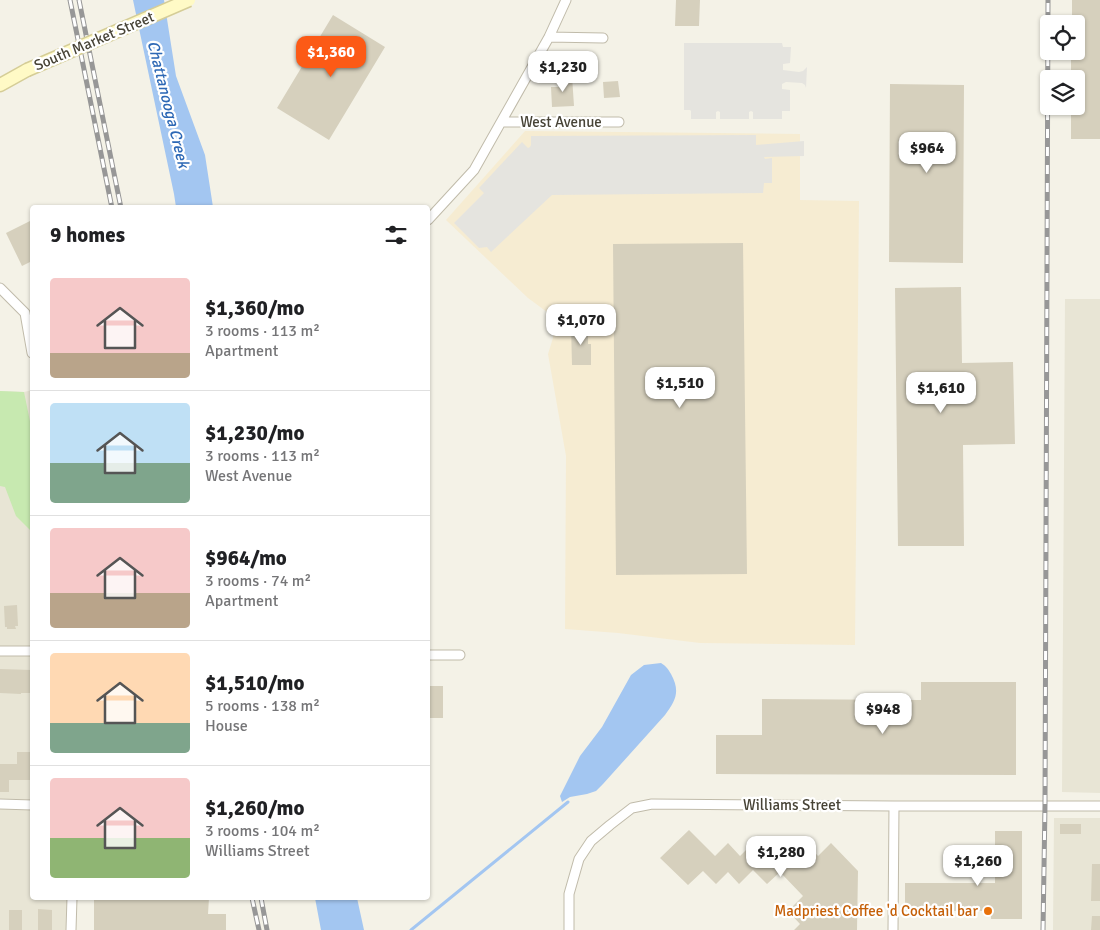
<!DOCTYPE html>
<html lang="en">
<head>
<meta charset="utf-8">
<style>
	:root { --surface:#fff; --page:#f2f2f2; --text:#202124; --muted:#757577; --line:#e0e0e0; --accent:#fc5a16 }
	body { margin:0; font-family:Signika,sans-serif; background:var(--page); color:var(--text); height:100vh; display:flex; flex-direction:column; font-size:19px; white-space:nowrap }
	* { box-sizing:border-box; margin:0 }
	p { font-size:16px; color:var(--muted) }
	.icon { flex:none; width:28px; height:28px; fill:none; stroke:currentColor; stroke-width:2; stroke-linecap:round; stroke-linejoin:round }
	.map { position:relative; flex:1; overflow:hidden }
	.details { position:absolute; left:30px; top:205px; width:400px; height:695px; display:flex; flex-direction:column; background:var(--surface); border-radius:5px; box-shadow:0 1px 4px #0004 }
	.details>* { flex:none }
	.fabs { position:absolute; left:1040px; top:15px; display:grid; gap:10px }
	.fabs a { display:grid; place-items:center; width:45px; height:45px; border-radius:5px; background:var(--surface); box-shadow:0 1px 4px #0004; font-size:25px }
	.price { position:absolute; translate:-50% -42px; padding:0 11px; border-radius:10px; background:#fff; color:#222; font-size:16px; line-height:32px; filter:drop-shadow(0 1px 2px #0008) }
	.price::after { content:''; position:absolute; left:50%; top:30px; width:15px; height:11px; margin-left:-8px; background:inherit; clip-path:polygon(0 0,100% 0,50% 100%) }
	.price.selected { background:var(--accent); color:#fff }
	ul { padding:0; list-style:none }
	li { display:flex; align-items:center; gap:15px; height:125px; padding:0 20px }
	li+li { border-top:1px solid var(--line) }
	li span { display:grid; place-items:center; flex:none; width:140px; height:100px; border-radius:5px; color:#555 }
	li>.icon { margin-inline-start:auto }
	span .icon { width:60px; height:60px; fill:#fffc; stroke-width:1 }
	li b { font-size:21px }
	h2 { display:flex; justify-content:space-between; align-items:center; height:60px; padding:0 20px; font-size:21px }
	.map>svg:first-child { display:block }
</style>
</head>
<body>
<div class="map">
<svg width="1100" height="930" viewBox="0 0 1100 930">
	<rect width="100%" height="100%" fill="#f4f2e7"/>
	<path fill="#e8e5d5" d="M1065 299H1100V793L1062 792Z
		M32 390V898H72L71 930H0V391L24 392Z
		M1054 818H1100V930H1053Z"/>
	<path fill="#f6ecd2" d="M525 131 800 134V200L859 201 855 645 700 643 618 633 565 629 566 456 548 354 553 338 552 320 547 312 528 298 446 220Z"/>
	<path fill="#c7e9b0" d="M0 391 24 392 32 431V532L16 516 5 487 0 486Z"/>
	<path fill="#e5e4df" d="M684 43H782L783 47H791L790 63 783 64V70L799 72 803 71 807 67 806 88 805 85 802 83 786 82 782 84V89L790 90V111H782V119H753V112L751 111 749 112V119H720V112L718 111 716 112V119H691V111L690 110H684Z
		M756 135V145L804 141V156L764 157 765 159 772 158V183H764L763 193 552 195 491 252 487 247 479 248 454 223 484 193 479 188 522 142 528 148 530 147 531 145V136Z"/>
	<path fill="#a3c6f1" d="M133 0H164L176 76 205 155 213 207H176L174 194Z
		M661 663C666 666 668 669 671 674 681 692 675 701 665 715L603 784 596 791 587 794 570 797 562 802 560 796 580 756 602 727 631 675 644 665Z
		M315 898H357L364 930H321Z"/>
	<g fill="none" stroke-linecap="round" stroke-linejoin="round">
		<path stroke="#a3c6f1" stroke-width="3" d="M411 930 568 802"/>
	</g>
	<path fill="#d6d0bd" d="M676 0H700L699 26H675Z
		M1072 0H1100V139H1071V106H1076V79H1071V51H1076V24H1072Z
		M333 15 385 47 329 140 277 108Z
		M560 76H572L574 106 552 107 551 87H561Z
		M618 81 620 97 604 98 603 82Z
		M890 84 964 85 963 263 889 262Z
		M32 220V261L22 266 6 233Z
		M743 243 747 574 616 575 613 244Z
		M961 287 962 363 1013 362 1015 444 963 445 964 546H898L895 288Z
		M571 325H588V344H591V365H572Z
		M17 605 18 626H15L16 629H7V627H5L4 606Z
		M0 669 32 670V693H21V694L0 693Z
		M921 682H1016V775L716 774V735H762V699L921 700Z
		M428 686H443V718H428Z
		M17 752H30V780H9V792H0V764H17Z
		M1060 824H1081V834H1060Z
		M689 830 715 856 728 843 740 856 753 843 765 855 778 842 792 857 806 843 818 856 831 843 858 871 857 930H794L800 924 788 911 803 896 780 872 767 884 753 870 739 884 728 872 716 884 703 871 688 885 660 858Z
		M995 831H1022V919H991V911H905V883H995Z
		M1092 864H1100V901H1091Z
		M94 898H209L208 914H226V930H94Z
		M38 909 52 910V930H38Z
		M9 910H22V930H9Z
		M1092 916H1100V930H1091Z"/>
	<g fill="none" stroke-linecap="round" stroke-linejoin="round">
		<g stroke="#c0bbaa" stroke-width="11">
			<path id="street" d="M549 37 603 38
				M502 122H619
				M428 220 474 170 549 37 566 0
				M0 288 25 313 32 353
				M0 651H32
				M428 655H460
				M0 804 32 805
				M71 930 72 898
				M569 930V894L579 859 591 841 610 825 632 808 652 804 894 806H1100
				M893 930 894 806"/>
		</g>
		<g stroke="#d5cd97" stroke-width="15">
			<path id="secondary" d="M0 85 27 70"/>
		</g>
		<use href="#street" stroke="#fff" stroke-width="9"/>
		<use href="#secondary" stroke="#fffac6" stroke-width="12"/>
		<g stroke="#979797" stroke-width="5">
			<path id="rail" d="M70 0 112 208
				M79 0 121 208
				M252 898 259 930
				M261 898 267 930
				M1043 930 1045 805 1048 0"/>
		</g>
		<use href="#rail" stroke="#fff" stroke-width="3" stroke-dasharray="9" stroke-linecap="butt"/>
		<g stroke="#d5cd97" stroke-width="15" stroke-linecap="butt">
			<path id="secondary-bridge" d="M27 70 189 0"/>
		</g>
		<use href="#secondary-bridge" stroke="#fffac6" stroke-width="12"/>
	</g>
	<circle fill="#e8710a" stroke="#fff" stroke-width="2" cx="988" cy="911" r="5"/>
	<g text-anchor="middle" stroke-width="4.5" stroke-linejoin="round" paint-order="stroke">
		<g font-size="15" fill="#474336" stroke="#fff">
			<text transform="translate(94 41) rotate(-23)" y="5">South Market Street</text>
			<text x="561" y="127">West Avenue</text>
			<text x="792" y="810">Williams Street</text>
		</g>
		<g font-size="15" fill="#c56008" stroke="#fff" text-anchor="end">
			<text x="978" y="916">Madpriest Coffee 'd Cocktail bar</text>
		</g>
		<g font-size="16" font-style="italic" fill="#2d68b5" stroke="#fff">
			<text transform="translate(169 104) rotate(76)" y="6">Chattanooga Creek</text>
		</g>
	</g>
</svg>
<div class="fabs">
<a><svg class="icon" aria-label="locate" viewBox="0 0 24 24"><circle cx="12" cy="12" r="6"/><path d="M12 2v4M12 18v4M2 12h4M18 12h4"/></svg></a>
<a><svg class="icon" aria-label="layers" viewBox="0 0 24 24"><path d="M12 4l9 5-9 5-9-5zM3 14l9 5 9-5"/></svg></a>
</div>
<b class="price selected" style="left:331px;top:78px">$1,360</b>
<b class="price" style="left:563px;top:93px">$1,230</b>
<b class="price" style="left:927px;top:174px">$964</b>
<b class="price" style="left:581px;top:346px">$1,070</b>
<b class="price" style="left:680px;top:409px">$1,510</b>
<b class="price" style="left:941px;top:414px">$1,610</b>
<b class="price" style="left:883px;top:735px">$948</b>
<b class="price" style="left:781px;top:878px">$1,280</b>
<b class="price" style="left:978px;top:887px">$1,260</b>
<section class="details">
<h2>9 homes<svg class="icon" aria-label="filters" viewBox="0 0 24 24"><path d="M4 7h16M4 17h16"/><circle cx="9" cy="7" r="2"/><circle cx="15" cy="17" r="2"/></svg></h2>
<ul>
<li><span style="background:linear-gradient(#f6c9c9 75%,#b9a48a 0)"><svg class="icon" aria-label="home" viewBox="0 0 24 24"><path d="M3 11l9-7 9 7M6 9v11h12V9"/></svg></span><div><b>$1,360/mo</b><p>3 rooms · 113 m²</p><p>Apartment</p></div></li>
<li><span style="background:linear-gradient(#bfe0f5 60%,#7fa58c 0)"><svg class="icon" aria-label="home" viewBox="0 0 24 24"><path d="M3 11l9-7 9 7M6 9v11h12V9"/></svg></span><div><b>$1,230/mo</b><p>3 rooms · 113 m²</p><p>West Avenue</p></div></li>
<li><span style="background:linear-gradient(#f6c9c9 65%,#b9a48a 0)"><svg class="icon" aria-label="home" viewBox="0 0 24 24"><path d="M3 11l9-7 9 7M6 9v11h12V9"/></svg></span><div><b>$964/mo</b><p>3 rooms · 74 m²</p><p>Apartment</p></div></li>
<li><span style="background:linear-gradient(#ffd9b3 70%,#7fa58c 0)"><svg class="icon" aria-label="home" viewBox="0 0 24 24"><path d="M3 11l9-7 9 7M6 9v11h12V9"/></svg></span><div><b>$1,510/mo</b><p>5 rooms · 138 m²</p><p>House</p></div></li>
<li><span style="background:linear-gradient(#f6c9c9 60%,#8fb573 0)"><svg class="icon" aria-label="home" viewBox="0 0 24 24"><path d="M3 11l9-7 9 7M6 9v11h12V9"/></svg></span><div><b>$1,260/mo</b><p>3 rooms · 104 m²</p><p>Williams Street</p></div></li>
</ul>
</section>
</div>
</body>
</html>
